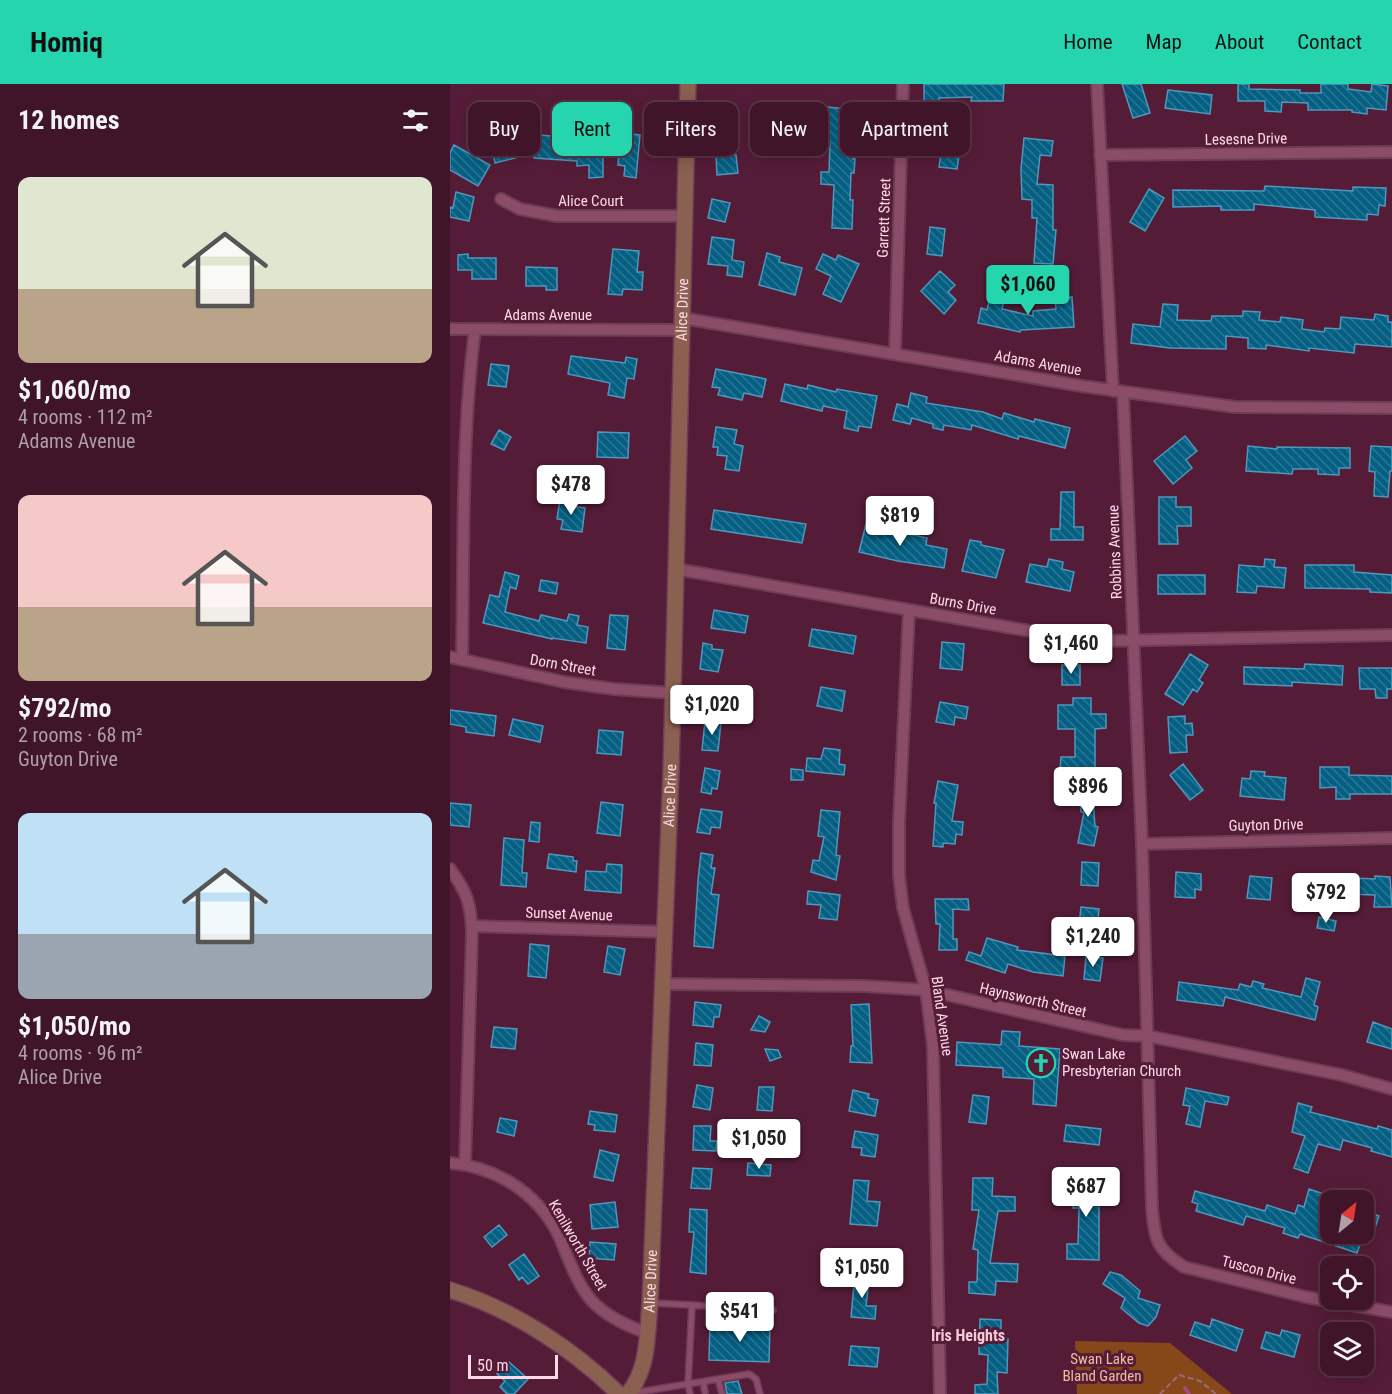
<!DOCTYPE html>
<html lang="en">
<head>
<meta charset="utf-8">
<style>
	:root { --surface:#40152a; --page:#471e32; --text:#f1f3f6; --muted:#ae9fa8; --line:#593447; --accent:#25d5ae }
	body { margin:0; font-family:"Roboto Condensed",sans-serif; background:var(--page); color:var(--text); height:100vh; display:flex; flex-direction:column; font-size:22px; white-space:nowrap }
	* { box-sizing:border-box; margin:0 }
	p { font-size:20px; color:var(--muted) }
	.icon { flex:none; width:33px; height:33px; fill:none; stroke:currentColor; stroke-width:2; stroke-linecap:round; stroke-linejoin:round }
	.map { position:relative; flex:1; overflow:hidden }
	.drawer { display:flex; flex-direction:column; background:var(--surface); width:450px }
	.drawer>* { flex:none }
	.banner { position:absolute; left:18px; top:18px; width:570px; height:54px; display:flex; gap:12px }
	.needle { width:39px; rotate:30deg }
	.controls { position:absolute; left:870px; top:1106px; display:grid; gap:12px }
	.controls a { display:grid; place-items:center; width:54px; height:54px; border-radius:12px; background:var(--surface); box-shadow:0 3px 15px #0003,0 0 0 2px var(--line); font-size:30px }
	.scale { position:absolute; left:18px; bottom:15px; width:90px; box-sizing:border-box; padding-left:6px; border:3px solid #fed8e7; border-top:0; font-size:16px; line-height:21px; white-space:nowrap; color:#fed8e7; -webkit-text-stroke:4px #551c38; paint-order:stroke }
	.price { position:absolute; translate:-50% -51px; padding:0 14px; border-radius:6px; background:#fff; color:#222; font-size:20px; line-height:39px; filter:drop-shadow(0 2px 3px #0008) }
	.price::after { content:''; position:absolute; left:50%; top:36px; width:18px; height:14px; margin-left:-9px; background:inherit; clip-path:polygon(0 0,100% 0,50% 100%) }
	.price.current { background:var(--accent); color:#111 }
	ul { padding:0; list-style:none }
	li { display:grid; align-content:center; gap:12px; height:318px; padding:0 18px }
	li span { display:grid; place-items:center; height:186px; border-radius:12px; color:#555 }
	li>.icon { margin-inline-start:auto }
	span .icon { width:108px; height:108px; fill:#fffc; stroke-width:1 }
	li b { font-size:26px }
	h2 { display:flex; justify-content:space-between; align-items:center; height:72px; padding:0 18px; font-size:26px }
	.chip { padding:0 21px; border-radius:12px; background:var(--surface); box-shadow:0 3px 15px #0003,0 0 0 2px var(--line); font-size:21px; line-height:54px }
	.chip.current { background:var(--accent); color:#111 }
	header { display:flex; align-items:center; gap:36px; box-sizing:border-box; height:84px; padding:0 30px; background:var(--accent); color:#111 }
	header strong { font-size:28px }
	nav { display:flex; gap:33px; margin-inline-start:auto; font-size:21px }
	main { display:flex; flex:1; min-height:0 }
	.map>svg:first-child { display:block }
</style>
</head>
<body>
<header>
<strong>Homiq</strong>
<nav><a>Home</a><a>Map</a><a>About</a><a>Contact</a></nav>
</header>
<main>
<section class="drawer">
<h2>12 homes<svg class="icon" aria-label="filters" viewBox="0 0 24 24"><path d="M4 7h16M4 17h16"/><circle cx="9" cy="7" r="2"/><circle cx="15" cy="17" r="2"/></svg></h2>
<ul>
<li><span style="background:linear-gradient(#dfe7d0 60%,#b9a48a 0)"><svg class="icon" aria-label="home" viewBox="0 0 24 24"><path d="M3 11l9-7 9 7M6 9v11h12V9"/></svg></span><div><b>$1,060/mo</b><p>4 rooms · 112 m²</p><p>Adams Avenue</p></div></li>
<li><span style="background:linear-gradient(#f6c9c9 60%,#b9a48a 0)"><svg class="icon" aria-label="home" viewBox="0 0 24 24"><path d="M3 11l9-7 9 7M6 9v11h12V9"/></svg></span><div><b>$792/mo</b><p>2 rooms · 68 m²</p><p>Guyton Drive</p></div></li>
<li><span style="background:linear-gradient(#bfe0f5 65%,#9aa5b1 0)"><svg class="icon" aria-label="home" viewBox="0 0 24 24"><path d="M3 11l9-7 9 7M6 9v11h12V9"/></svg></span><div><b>$1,050/mo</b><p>4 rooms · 96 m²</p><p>Alice Drive</p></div></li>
</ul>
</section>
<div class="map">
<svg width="942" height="1310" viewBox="0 0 942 1310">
	<defs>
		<pattern id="building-back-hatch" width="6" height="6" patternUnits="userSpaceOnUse" patternTransform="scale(1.5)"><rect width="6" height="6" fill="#045f82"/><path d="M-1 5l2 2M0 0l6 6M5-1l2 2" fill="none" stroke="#2a7594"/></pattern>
	</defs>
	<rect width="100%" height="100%" fill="#551c38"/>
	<path fill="#864719" d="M625 1257 720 1259 782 1310H627Z"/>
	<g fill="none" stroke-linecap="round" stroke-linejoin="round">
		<path stroke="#a4497c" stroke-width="4" d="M735 1304 739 1310"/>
	</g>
	<path fill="url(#building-back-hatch)" stroke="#4f97bc" stroke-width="1.5" d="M474 0H554L553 17H521L522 13 489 14V22H474Z
		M672 0H691L700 29 683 34Z
		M788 0H799V5L850 6V9H871V0H898V5L921 8 922 0 938 2 936 26 917 24V30L902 28V26H858V19L832 18 831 28 815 27V17H788Z
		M718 6 762 11 760 30 715 24Z
		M377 23 407 26 403 75H405L404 89H401L400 116H403L402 145 382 144 384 101 371 100V88H379L380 59 375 58Z
		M262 26 287 27 285 71H286L288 89 267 91 265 54H263Z
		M171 49 190 51 186 94 174 92 175 82 168 81Z
		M489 49 512 52 507 85 489 83 491 70 486 69Z
		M63 51 65 60 72 58 73 61 89 63 90 51 115 53V60H153V93L139 94V81L127 82V77L84 74V69L45 79 40 56Z
		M574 54 603 57 601 72 590 71 587 100 603 101V146H606L603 180 584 179 587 134H582V116L572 115 571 85Z
		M4 61 40 81 28 102 0 86V69Z
		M815 102 903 107V103L936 104 935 122 929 121 928 131 917 130V136L865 133V126L804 120V126H771V122L723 123V106L814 107Z
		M699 105 714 114 695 147 680 138Z
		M6 108 24 113 19 137 0 133V123L3 124Z
		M262 115 280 119 275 138 258 134Z
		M480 143 495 145 492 172 477 170Z
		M262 153 284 156 282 176 294 178 292 193 277 191 278 182 258 180Z
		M163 165 189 167 187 188H193L192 206 173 205 172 211 158 210Z
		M317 169 330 173 329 178 352 184 345 211 309 201Z
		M18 170V174H46V195H22V186H8V171Z
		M373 170 386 176 388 171 409 180 391 218 373 210 381 192 366 185Z
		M76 183 107 184V206H96V202H76Z
		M490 187 505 201 498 208 506 216 494 230 471 207Z
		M541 209 555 212 552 225 583 232V227L606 225 605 214 622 213 624 243 571 246 570 248 528 239 531 224 537 226Z
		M713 220 728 221 727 236 761 237 762 232H793V227L810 228 809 236 830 238 831 233 853 236 852 245 874 248 875 244 890 245 891 233 924 236 925 230 938 232V238H942V263L905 260 904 269 859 264V267L816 261V265L798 264V254L776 252V265L720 264 681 259 683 240 710 243Z
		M121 272 175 279 176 273 187 275 184 295 177 294 174 314 158 311 160 299 118 290Z
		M41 280 59 282 56 303 38 301Z
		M266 285 316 295 312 313 294 309 292 316 268 311 270 304 262 303Z
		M335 300 357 305 358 301 386 308 387 305 427 312 421 344 409 342 408 347 394 344 397 327 373 322 372 327 331 317Z
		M461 309 477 313 476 319 533 328 552 335 554 329 584 338 585 335 620 344 615 364 569 352 568 355 522 341 521 346 494 341 493 346 483 344V340L462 334 460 340 443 336 447 320 458 323Z
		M266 343 287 346 284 360 293 362 289 387 275 385 277 372 267 371 268 363H263Z
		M49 346 61 353 54 366 41 360Z
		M148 348 179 349 178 374 147 373Z
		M735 352 747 367 736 376 742 384 723 400 704 377Z
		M798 362 827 365V363L900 364V384H889V391L868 390V385H843L842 390 796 387Z
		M921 362 942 363V387H940L938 413 924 412 925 388 919 387Z
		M611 408H624V443H633V456H601V445H610Z
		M709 413H726V423H741V442H727L728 460H709Z
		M110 415 122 417 121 422 135 424 132 448 111 445 113 436 107 435Z
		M264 426 356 440 352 459 261 445Z
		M417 436 430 439 429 443 477 454 476 461 497 465 494 484 448 477 409 468Z
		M520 456 531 458V461L554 466 546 494 512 487Z
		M599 475 613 478 612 485 624 488 620 507 576 498 580 480 597 483Z
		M815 475 825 476 824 483 836 484 834 504 807 502 806 509 787 508 789 481 814 483Z
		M855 481H904V488L942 491V509L920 508V505L855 504Z
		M55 488 69 492 66 505 60 503 55 528 89 537 91 531 117 537 119 530 129 532 127 541 138 543 136 559 102 554V555L33 539 40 511 49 513Z
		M708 491H755V510H708Z
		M91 496 108 499 106 510 89 507Z
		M264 526 298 532 295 549 261 544Z
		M160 531 178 532 175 566 157 564Z
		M362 545 406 552 403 570 359 562Z
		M492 558 514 560 512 586 490 584Z
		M253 559 262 561V565L273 566 268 588 250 585Z
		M740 570 758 581 749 596 753 599 747 608 743 605 733 621 715 610Z
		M855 580 893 582 892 601 842 598V602L794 600V583L854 585Z
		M612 581H630V601H612Z
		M909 584H942V605H937V614H926L925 605H910Z
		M371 603 395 607 392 627 367 622Z
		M251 610 265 612 263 629 249 627Z
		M623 614H641V630H656V644L645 645V686H610L611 673H625V645H608V621H623Z
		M490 618 518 623 516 635 505 633 504 641 486 638Z
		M0 626 46 632 44 652 16 648V643L0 640Z
		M735 632V640L742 639 743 651H736L737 668 720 669 718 633Z
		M63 635 93 642 90 658 59 651Z
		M255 637 271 638 268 667 252 666Z
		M149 646 173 648 171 671 147 669Z
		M374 664 390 666 389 680 395 681 394 691 356 687 357 674 371 675Z
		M733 680 753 706 740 716 720 691Z
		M870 683H899V691L942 692V710H900V715H886V703L870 704Z
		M255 684 270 687 267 705 262 704 261 710 251 708Z
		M341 685 353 686V696H341Z
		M801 687 815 688 814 692 836 694 834 716 790 712 792 694 800 695Z
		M488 697 508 701 502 737 513 738 512 751 506 750 505 760 493 759V763L483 762 486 719H484Z
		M642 704 645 742 648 743 644 762 628 759 634 728H631L629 705Z
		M151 718 173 721 170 752 147 749Z
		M0 719 21 721 19 743 0 741Z
		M251 725 272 728 270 744 261 743 260 750 247 748Z
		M371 726 390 728 386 771 390 772 386 796 361 788 363 776 369 777 374 753 368 752Z
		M81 738 90 739 89 758 79 757Z
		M54 754 74 756 72 789H77L76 803 51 801Z
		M251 769 263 771 261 784H265L261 810 269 811 263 864 244 862 248 796Z
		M99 770 123 773V777H127L126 788 97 784Z
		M632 778 649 779 648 802 631 801Z
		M157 780 172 781 171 809 135 806 136 787 156 788Z
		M726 788 751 790V806L745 805V814L725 813Z
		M846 791 925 795V792L940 793 942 823H924L925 811 895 810V820L880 819 881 814 856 815V822H843V803H846Z
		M800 792 822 794 820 816 797 814Z
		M358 807 390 811 387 836 369 834 371 821 357 820Z
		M485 815H518L519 826 503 825V855H507V866H489L490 840H486Z
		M631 823 649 825 647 844 629 842Z
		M869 833 886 837 884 847 867 844Z
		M537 854 568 863 567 866 615 872 613 892 583 888 558 880 555 889 516 876 519 868 531 872Z
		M80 860 99 862 96 894 78 892Z
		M158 862 175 865 170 891 154 888Z
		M636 872 653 874 650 897 634 895Z
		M856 894 870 898 864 921 868 923 865 936 775 913 773 922 727 916 729 898 788 906 790 900 801 903 803 897 814 900 812 904 851 913Z
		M245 918 271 921 269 933H264L263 943 243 941Z
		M419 920 422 979 400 978 401 962H403L401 921Z
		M309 932 320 938 315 948 301 946Z
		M923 938 942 945V965L917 958Z
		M44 943 67 945 65 965 41 963Z
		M552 947 570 948 569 962 610 965 606 1022 583 1020 584 995 553 993V984L506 981 507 958 551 961Z
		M246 959 263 961 261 982 244 981Z
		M315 965 328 966 331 973 320 977Z
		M247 1001 263 1004 260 1026 243 1023Z
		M309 1003H324L322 1027 307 1026Z
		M736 1004 779 1013 777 1021 755 1017 750 1043 736 1040 740 1022 733 1021Z
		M403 1006 419 1010 418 1014 428 1016 425 1032 399 1027Z
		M523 1011 539 1013 536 1040 519 1038Z
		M848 1019 862 1023 860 1028 927 1045 928 1042 942 1046V1073L921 1067 922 1064 893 1056 890 1066 868 1060 858 1089 844 1084 855 1052 842 1048Z
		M140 1027 167 1031 165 1048 144 1046 145 1041 138 1040Z
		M50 1034 67 1037 64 1052 47 1048Z
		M616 1041 651 1045 649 1061 614 1057Z
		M244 1042H261L260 1057H267L266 1067 243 1066Z
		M283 1044H301L300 1059 283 1058Z
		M405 1047 428 1051 425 1073 411 1071 412 1064 402 1063Z
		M150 1066 169 1071 163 1097 144 1093Z
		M298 1079 321 1081 320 1092 297 1091Z
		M243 1084 262 1085 260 1105 241 1104Z
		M649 1091V1176L617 1175V1160H628L629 1124H623L622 1092Z
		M523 1094H543L542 1112 565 1113V1127H548L540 1179 568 1180 567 1198 546 1197 545 1211 519 1209V1198H527L528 1166 523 1165 529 1126H522Z
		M404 1096 419 1097 417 1117 430 1118 427 1142 400 1140Z
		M859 1105 880 1112V1149H914L907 1169 850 1150 848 1154 833 1149 835 1144 796 1132 793 1141 746 1127 748 1120 742 1118 745 1107 815 1127 817 1121 845 1130 848 1121 854 1123Z
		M165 1118 168 1143 142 1145 140 1121Z
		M240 1125 257 1126 256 1190 240 1188 244 1148H239Z
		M914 1127 929 1132 925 1144 914 1140Z
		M49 1141 57 1151 42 1163 34 1153Z
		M140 1158 166 1160 164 1176 139 1174Z
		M74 1170 89 1192 78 1200 72 1193 69 1196 59 1181Z
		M660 1188 671 1191 690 1207 688 1214 710 1221 706 1233 698 1242 689 1239 671 1224 675 1214 653 1200Z
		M405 1189 416 1190 415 1197H419L416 1222H426L425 1235 401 1233Z
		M530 1235 551 1236V1255H558L557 1289 547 1288 548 1310H525V1301L537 1300 538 1271 529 1270Z
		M762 1235 793 1246 786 1267 740 1251 745 1238 760 1243Z
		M260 1239 320 1241 319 1278 259 1276Z
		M832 1246 850 1251 844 1273 811 1264 816 1248 830 1252Z
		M401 1262 429 1264 427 1283 399 1281Z
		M59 1278 78 1295 64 1310H57L50 1303 55 1297 47 1290Z
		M288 1297 292 1310H277L275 1299Z"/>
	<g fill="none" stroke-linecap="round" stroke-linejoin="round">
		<g stroke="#6f3c57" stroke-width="8">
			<path id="service" d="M202 1219 242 1221 238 1300 240 1310
				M242 1221 323 1226
				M268 1295 272 1310
				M253 1298 255 1308
				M183 1309 299 1290 306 1295 310 1310"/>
		</g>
		<g stroke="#6f3c57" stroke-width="14">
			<path id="minor" d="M647 0 663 307
				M650 71 942 68
				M51 115 70 125 107 132H234
				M232 234 632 302 785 323 942 324
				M0 245 232 246
				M445 270 453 0
				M673 308 692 760 702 1125C705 1156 706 1165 734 1183L856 1213 942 1228
				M226 485 626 555 652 557 942 551
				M459 526 449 739V791L453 824 476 906 483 962 490 1310
				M0 573 114 598 164 605 223 609
				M12 576C14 466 11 355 25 245
				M692 760 942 754
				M0 785C17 808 21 820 22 849L15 1081
				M22 842 215 848
				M213 900 415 902 476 906 673 951 698 952 892 991 942 1005
				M0 1079C45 1083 85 1107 107 1148 118 1171 125 1198 142 1217 157 1233 177 1242 197 1249"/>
		</g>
		<g stroke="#6f3c57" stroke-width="18">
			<g id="secondary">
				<path d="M0 1206C62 1225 122 1264 169 1310"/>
				<path id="s1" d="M178 1310C199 1284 197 1251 200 1219L221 688 238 0"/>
			</g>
		</g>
		<path stroke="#9b6a80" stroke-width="2" stroke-dasharray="6 3" stroke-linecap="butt" d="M710 1310 729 1291 750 1297 766 1310"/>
		<use href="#service" stroke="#8b4c68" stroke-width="5"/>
		<use href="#minor" stroke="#8b4c68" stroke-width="10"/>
		<use href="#secondary" stroke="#8a6050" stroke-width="15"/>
	</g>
	<defs>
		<g id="church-ring" transform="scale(1.5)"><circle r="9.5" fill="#551c38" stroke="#25d5ae" stroke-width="1.5"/><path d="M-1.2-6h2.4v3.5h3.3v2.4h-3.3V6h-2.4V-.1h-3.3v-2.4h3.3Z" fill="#25d5ae"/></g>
	</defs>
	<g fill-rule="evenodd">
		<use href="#church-ring" x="591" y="979"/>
	</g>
	<g text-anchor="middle" stroke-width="6" stroke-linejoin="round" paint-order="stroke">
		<g font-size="15" fill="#fed8e7" stroke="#551c38">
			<text transform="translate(796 55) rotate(-1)" y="5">Lesesne Drive</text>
			<text x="141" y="122">Alice Court</text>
			<text transform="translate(434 134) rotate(-88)" y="5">Garrett Street</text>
			<text dy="5" stroke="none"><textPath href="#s1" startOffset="1089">Alice Drive</textPath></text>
			<text x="98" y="236">Adams Avenue</text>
			<text transform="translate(588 279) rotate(10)" y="5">Adams Avenue</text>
			<text transform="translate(665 468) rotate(-92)" y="5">Robbins Avenue</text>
			<text transform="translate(513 520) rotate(10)" y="5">Burns Drive</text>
			<text transform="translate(113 581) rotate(10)" y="5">Dorn Street</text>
			<text dy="5" stroke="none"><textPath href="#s1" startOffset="603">Alice Drive</textPath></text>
			<text transform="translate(816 741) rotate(-1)" y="5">Guyton Drive</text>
			<text transform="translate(119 830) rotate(2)" y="5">Sunset Avenue</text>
			<text transform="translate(583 916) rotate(13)" y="5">Haynsworth Street</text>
			<text transform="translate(492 932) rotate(82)" y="5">Bland Avenue</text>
			<text transform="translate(128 1161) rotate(60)" y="5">Kenilworth Street</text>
			<text transform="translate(809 1186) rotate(14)" y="5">Tuscon Drive</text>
			<text dy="5" stroke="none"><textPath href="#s1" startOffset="117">Alice Drive</textPath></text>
		</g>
		<g font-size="15" fill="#fed8e7" stroke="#551c38" text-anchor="start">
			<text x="612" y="975">Swan Lake<tspan x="612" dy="17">Presbyterian Church</tspan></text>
		</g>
		<g font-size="15" fill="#f0bc9d" stroke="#551c38">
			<text x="652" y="1280">Swan Lake<tspan x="652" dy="17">Bland Garden</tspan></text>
		</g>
		<g font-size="16" font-weight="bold" fill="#f6cadb" stroke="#551c38">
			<text x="518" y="1257">Iris Heights</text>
		</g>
	</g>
</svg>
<div class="controls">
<a><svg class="needle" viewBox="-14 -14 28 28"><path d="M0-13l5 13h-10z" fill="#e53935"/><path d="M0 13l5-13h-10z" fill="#ae9fa8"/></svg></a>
<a><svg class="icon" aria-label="locate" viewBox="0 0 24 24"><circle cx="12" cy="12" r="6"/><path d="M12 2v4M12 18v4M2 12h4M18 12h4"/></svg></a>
<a><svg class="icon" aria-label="layers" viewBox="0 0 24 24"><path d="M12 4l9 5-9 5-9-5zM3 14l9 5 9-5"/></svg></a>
</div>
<div class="scale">50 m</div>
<b class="price current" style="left:578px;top:232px">$1,060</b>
<b class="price" style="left:121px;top:432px">$478</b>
<b class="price" style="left:450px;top:463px">$819</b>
<b class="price" style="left:621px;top:591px">$1,460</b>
<b class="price" style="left:262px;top:652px">$1,020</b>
<b class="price" style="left:638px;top:734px">$896</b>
<b class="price" style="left:876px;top:840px">$792</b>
<b class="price" style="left:643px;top:884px">$1,240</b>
<b class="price" style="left:309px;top:1086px">$1,050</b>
<b class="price" style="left:636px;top:1134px">$687</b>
<b class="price" style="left:412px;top:1215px">$1,050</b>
<b class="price" style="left:290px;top:1259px">$541</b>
<div class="banner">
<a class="chip">Buy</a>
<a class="chip current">Rent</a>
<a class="chip">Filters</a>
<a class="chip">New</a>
<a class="chip">Apartment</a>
</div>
</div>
</main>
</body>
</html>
